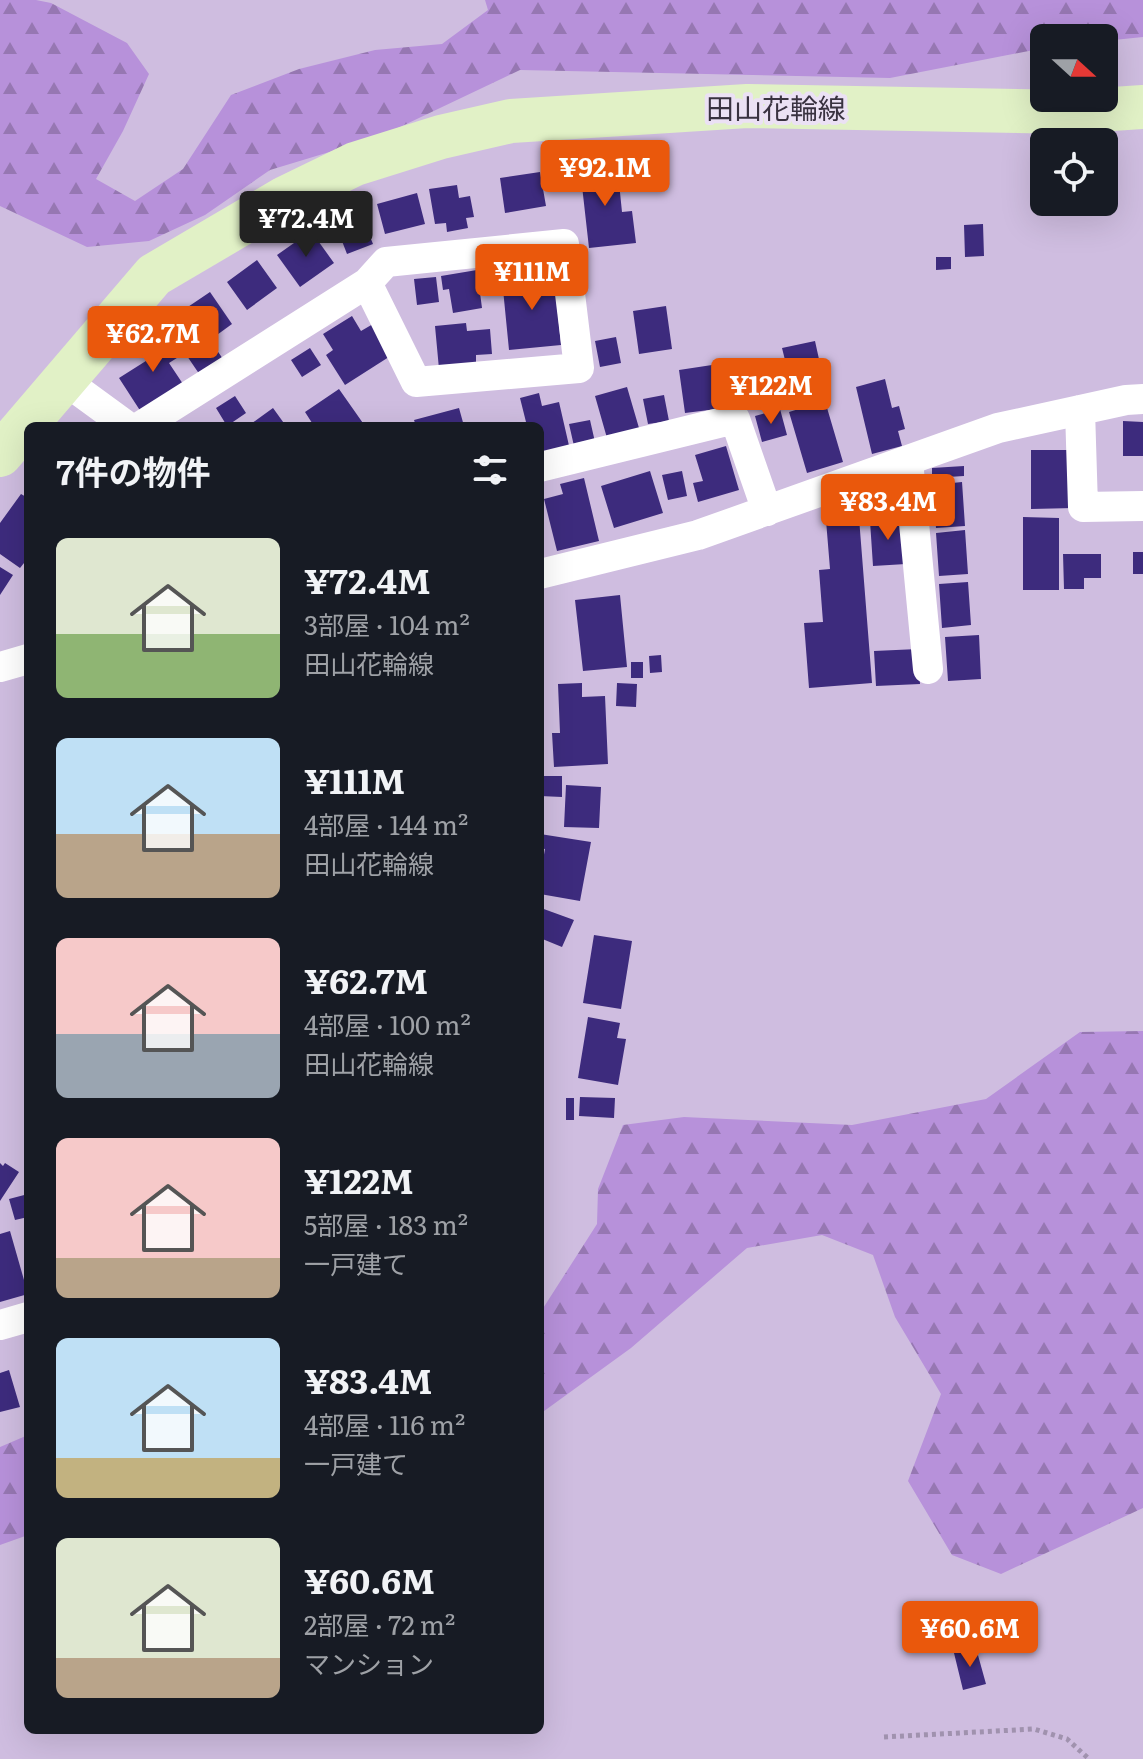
<!DOCTYPE html>
<html lang="ja">
<head>
<meta charset="utf-8">
<style>
	:root { --surface:#171b24; --page:#242831; --text:#f1f3f6; --muted:#9ea1a6; --accent:#ea580c }
	body { margin:0; font-family:Literata,"Noto Sans JP",serif; background:var(--page); color:var(--text); height:100vh; display:flex; flex-direction:column; font-size:30px; white-space:nowrap }
	* { box-sizing:border-box; margin:0 }
	p { font-size:26px; color:var(--muted) }
	.icon { flex:none; width:44px; height:44px; fill:none; stroke:currentColor; stroke-width:2; stroke-linecap:round; stroke-linejoin:round }
	.map { position:relative; flex:1; overflow:hidden }
	.panel { position:absolute; left:24px; top:422px; width:520px; height:1312px; display:flex; flex-direction:column; background:var(--surface); border-radius:12px; box-shadow:0 8px 32px #0002 }
	.panel>* { flex:none }
	.needle { width:52px; rotate:111deg }
	.buttons { position:absolute; left:1030px; top:24px; display:grid; gap:16px }
	.buttons a { display:grid; place-items:center; width:88px; height:88px; border-radius:12px; background:var(--surface); box-shadow:0 8px 32px #0002; font-size:40px }
	.price { position:absolute; translate:-50% -68px; padding:0 18px; border-radius:8px; background:var(--accent); color:#fff; font-size:26px; line-height:52px; filter:drop-shadow(0 2px 4px #0008) }
	.price::after { content:''; position:absolute; left:50%; top:48px; width:24px; height:18px; margin-left:-12px; background:inherit; clip-path:polygon(0 0,100% 0,50% 100%) }
	.price.selected { background:#222; color:#fff }
	ul { padding:0; list-style:none }
	li { display:flex; align-items:center; gap:24px; height:200px; padding:0 32px }
	li span { display:grid; place-items:center; flex:none; width:224px; height:160px; border-radius:12px; color:#555 }
	li>.icon { margin-inline-start:auto }
	span .icon { width:96px; height:96px; fill:#fffc; stroke-width:1 }
	li b { font-size:34px }
	h2 { display:flex; justify-content:space-between; align-items:center; height:96px; padding:0 32px; font-size:34px }
	.map>svg:first-child { display:block }
</style>
</head>
<body>
<div class="map">
<svg width="1143" height="1759" viewBox="0 0 1143 1759">
	<defs>
		<pattern id="forest-firs" width="22" height="20" patternUnits="userSpaceOnUse" patternTransform="scale(2)"><rect width="22" height="20" fill="#b791da"/><path d="M5 1l3.5 6h-7zM16 11l3.5 6h-7z" fill="#9677b2"/></pattern>
	</defs>
	<rect width="100%" height="100%" fill="#cfbde0"/>
	<path fill="url(#forest-firs)" d="M0 0H36L51 3 127 43 149 74 123 131 96 179 135 201 183 169 231 95 299 69 375 50 442 44 488 10 485 0H1143V37L1104 41V38H1044V48L890 78 520 70 379 137 270 170 205 215 149 241 87 247 0 206Z
		M1143 1031V1508L1001 1574 952 1555 908 1481 941 1394 895 1317 873 1255 822 1235 747 1248 631 1348 540 1414V1313L597 1224 598 1189 623 1125 684 1117 852 1125 986 1099 1080 1032Z
		M28 1435V1535L0 1545V1447Z"/>
	<path fill="#3d2b7d" d="M617 163 622 212 632 211 636 243 589 248 580 168Z
		M540 172 546 206 505 213 500 178Z
		M457 185 459 198 470 196 474 217 466 218 468 228 447 232 446 223 435 224 429 189Z
		M417 193 425 224 385 234 377 204Z
		M360 212 373 244 347 254 335 223Z
		M983 224 984 256 965 257 964 225Z
		M311 231 334 263 300 287 277 255Z
		M936 257H951V269L936 270Z
		M257 260 277 288 247 310 227 282Z
		M477 270 482 308 453 313 449 289 443 290 441 276Z
		M554 274 561 345 509 350 502 279Z
		M436 277 439 302 417 305 414 279Z
		M210 292 232 324 210 340 225 362 202 378 187 356 199 348 176 315Z
		M666 306 672 349 639 354 633 311Z
		M352 316 361 331 373 324 392 355 345 385 326 355 333 350 323 334Z
		M466 323 467 331 490 329 492 354 476 355V365L439 369 435 326Z
		M165 333 180 356 169 363 183 384 141 412 119 378 149 359 142 349Z
		M616 337 621 363 600 367 595 341Z
		M815 341 826 391 768 405 762 378 788 372 782 348Z
		M310 348 321 365 302 377 291 360Z
		M712 365 717 409 685 413 679 370Z
		M885 379 892 408 899 406 905 429 898 431 902 446 872 454 856 387Z
		M733 380 737 395 724 399 720 384Z
		M627 387 639 428 607 438 595 396Z
		M339 389 365 426H314L305 412Z
		M539 393 542 406 559 402 570 450 540 457V426H527L520 398Z
		M664 395 669 421 648 424 643 399Z
		M235 396 246 413 227 426 216 408Z
		M825 401 843 462 807 473 789 412Z
		M273 408 286 426H248Z
		M459 408 464 426H416L414 420Z
		M780 409 787 435 762 442 755 416Z
		M590 420 595 442 574 446 569 424Z
		M1123 421 1143 422V456H1123Z
		M726 446 739 490 698 502 693 483 703 481 695 455Z
		M1031 450H1074V508L1031 509Z
		M964 466V476L932 478V468Z
		M650 471 663 513 614 528 601 486Z
		M682 471 687 496 668 500 662 475Z
		M584 478 599 541 557 551 544 499 563 494 560 484Z
		M962 482 965 526 936 528 933 485Z
		M21 494 28 498V558L20 568 0 554V523Z
		M858 505 872 683 809 688 804 623 823 622 819 570 830 569 825 508Z
		M1023 517 1059 518V590H1023Z
		M904 519 906 564 873 566 870 521Z
		M965 530 968 574 939 576 936 533Z
		M1133 552H1143V574H1133Z
		M1063 554H1101V578H1084V589H1064Z
		M0 567 13 575 0 595Z
		M968 582 971 625 942 628 939 584Z
		M620 595 627 667 583 671 575 600Z
		M979 635 981 679 948 681 945 637Z
		M918 649 920 684 876 686 874 651Z
		M661 655 662 672 650 673 649 656Z
		M631 662H643V678H631Z
		M582 683V697L605 696 608 764 554 767 552 733H560L558 684Z
		M617 683 637 684 636 707 616 706Z
		M540 776H562V797L540 796Z
		M566 785 601 787 599 828 564 827Z
		M540 834 591 842 580 901 540 894V877L545 849 540 848Z
		M541 908 574 920 562 947 540 938Z
		M594 935 632 941 621 1009 583 1003Z
		M588 1017 620 1023 617 1038 626 1039 618 1085 578 1078Z
		M580 1097 615 1098 614 1118 579 1116Z
		M566 1098H574V1120H566Z
		M0 1163 3 1166 5 1163 19 1172 0 1201Z
		M28 1194V1217L15 1220 9 1199Z
		M10 1231 28 1294 0 1302V1234Z
		M9 1370 20 1407 0 1412V1373Z
		M976 1648 986 1684 963 1690 954 1653Z"/>
	<g fill="none" stroke-linecap="round" stroke-linejoin="round">
		<path stroke="#a092ae" stroke-width="5" stroke-dasharray="4 4" stroke-linecap="butt" d="M884 1737 1034 1729 1067 1739 1089 1759"/>
		<path stroke="#fff" stroke-width="30" d="M64 380 127 426
			M1080 410 1083 507 1143 506
			M141 426 367 283 386 262 564 244 579 368 416 382 367 283
			M908 461 928 669
			M540 467 735 419 767 511
			M540 574 698 535 998 428 1126 400 1143 399
			M0 667 28 659
			M0 1325 28 1317"/>
		<path stroke="#e1f1c6" stroke-width="44" d="M0 455 154 275 285 198 355 164 441 137 511 121 747 106 1068 112 1143 107"/>
	</g>
	<g text-anchor="middle" stroke-width="8" stroke-linejoin="round" paint-order="stroke">
		<g font-size="28" fill="#393240" stroke="#ebe1f4">
			<text x="776" y="119">田山花輪線</text>
		</g>
	</g>
</svg>
<div class="buttons">
<a><svg class="needle" viewBox="-14 -14 28 28"><path d="M0-13l5 13h-10z" fill="#e53935"/><path d="M0 13l5-13h-10z" fill="#9ea1a6"/></svg></a>
<a><svg class="icon" aria-label="locate" viewBox="0 0 24 24"><circle cx="12" cy="12" r="6"/><path d="M12 2v4M12 18v4M2 12h4M18 12h4"/></svg></a>
</div>
<b class="price" style="left:605px;top:208px">¥92.1M</b>
<b class="price selected" style="left:306px;top:259px">¥72.4M</b>
<b class="price" style="left:532px;top:312px">¥111M</b>
<b class="price" style="left:153px;top:374px">¥62.7M</b>
<b class="price" style="left:771px;top:426px">¥122M</b>
<b class="price" style="left:888px;top:542px">¥83.4M</b>
<b class="price" style="left:970px;top:1669px">¥60.6M</b>
<section class="panel">
<h2>7件の物件<svg class="icon" aria-label="filters" viewBox="0 0 24 24"><path d="M4 7h16M4 17h16"/><circle cx="9" cy="7" r="2"/><circle cx="15" cy="17" r="2"/></svg></h2>
<ul>
<li><span style="background:linear-gradient(#dfe7d0 60%,#8fb573 0)"><svg class="icon" aria-label="home" viewBox="0 0 24 24"><path d="M3 11l9-7 9 7M6 9v11h12V9"/></svg></span><div><b>¥72.4M</b><p>3部屋 · 104 m²</p><p>田山花輪線</p></div></li>
<li><span style="background:linear-gradient(#bfe0f5 60%,#b9a48a 0)"><svg class="icon" aria-label="home" viewBox="0 0 24 24"><path d="M3 11l9-7 9 7M6 9v11h12V9"/></svg></span><div><b>¥111M</b><p>4部屋 · 144 m²</p><p>田山花輪線</p></div></li>
<li><span style="background:linear-gradient(#f6c9c9 60%,#9aa5b1 0)"><svg class="icon" aria-label="home" viewBox="0 0 24 24"><path d="M3 11l9-7 9 7M6 9v11h12V9"/></svg></span><div><b>¥62.7M</b><p>4部屋 · 100 m²</p><p>田山花輪線</p></div></li>
<li><span style="background:linear-gradient(#f6c9c9 75%,#b9a48a 0)"><svg class="icon" aria-label="home" viewBox="0 0 24 24"><path d="M3 11l9-7 9 7M6 9v11h12V9"/></svg></span><div><b>¥122M</b><p>5部屋 · 183 m²</p><p>一戸建て</p></div></li>
<li><span style="background:linear-gradient(#bfe0f5 75%,#c2b280 0)"><svg class="icon" aria-label="home" viewBox="0 0 24 24"><path d="M3 11l9-7 9 7M6 9v11h12V9"/></svg></span><div><b>¥83.4M</b><p>4部屋 · 116 m²</p><p>一戸建て</p></div></li>
<li><span style="background:linear-gradient(#dfe7d0 75%,#b9a48a 0)"><svg class="icon" aria-label="home" viewBox="0 0 24 24"><path d="M3 11l9-7 9 7M6 9v11h12V9"/></svg></span><div><b>¥60.6M</b><p>2部屋 · 72 m²</p><p>マンション</p></div></li>
</ul>
</section>
</div>
</body>
</html>
